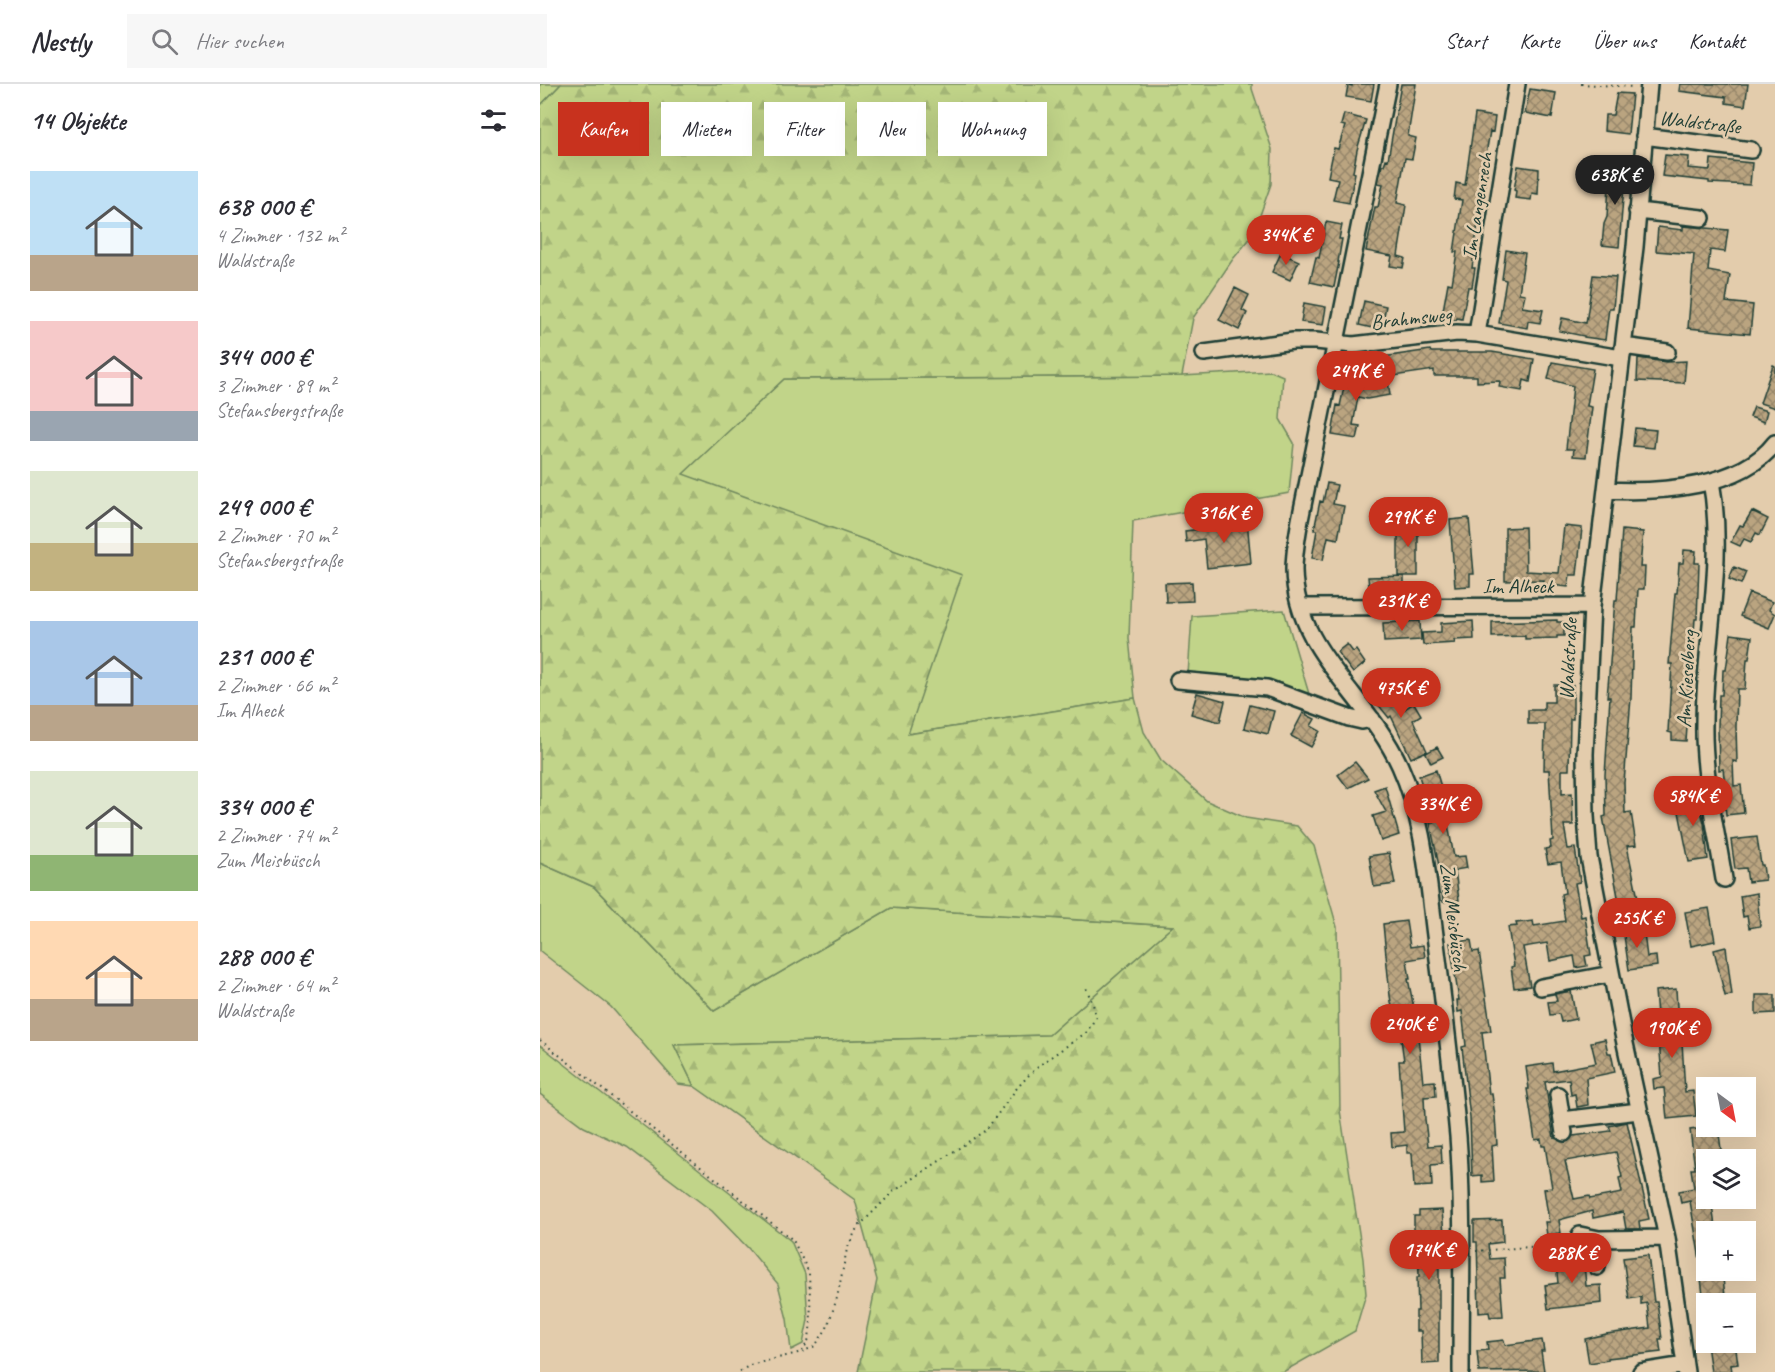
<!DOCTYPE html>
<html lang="de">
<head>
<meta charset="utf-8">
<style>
	:root { --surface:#fff; --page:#f7f7f7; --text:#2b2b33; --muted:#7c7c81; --line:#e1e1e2; --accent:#c8321e }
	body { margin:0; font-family:Caveat,sans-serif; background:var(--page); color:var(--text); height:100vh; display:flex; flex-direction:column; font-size:22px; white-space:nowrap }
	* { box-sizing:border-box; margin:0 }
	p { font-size:20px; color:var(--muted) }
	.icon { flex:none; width:33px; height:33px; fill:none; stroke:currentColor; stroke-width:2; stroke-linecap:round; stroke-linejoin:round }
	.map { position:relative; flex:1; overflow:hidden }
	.panel { display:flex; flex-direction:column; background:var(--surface); width:540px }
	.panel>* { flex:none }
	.banner { position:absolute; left:18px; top:18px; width:570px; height:54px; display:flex; gap:12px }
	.needle { width:39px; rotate:148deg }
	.tools { position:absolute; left:1156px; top:993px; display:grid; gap:12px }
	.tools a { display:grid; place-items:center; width:60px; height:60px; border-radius:0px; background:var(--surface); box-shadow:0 6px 24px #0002; font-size:30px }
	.price { position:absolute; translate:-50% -51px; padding:0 14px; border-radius:21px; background:var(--accent); color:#fff; font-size:20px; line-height:39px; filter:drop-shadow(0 2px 3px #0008) }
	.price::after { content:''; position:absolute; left:50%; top:36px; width:18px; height:14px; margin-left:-9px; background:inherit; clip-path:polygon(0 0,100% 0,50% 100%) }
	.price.selected { background:#222; color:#fff }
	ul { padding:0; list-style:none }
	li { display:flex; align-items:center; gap:18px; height:150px; padding:0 30px }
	li span { display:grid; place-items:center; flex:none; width:168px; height:120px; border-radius:0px; color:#555 }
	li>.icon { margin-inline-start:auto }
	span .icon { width:72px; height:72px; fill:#fffc; stroke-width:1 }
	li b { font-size:26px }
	h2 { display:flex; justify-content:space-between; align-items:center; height:72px; padding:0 30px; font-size:26px }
	.chip { padding:0 21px; border-radius:0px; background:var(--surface); box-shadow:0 6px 24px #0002; font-size:21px; line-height:54px }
	.chip.selected { background:var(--accent); color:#fff }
	header { display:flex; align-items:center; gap:36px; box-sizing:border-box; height:84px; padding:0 30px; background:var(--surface); border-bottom:2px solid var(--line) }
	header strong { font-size:28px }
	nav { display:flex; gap:33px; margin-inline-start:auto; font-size:21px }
	.search { width:420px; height:54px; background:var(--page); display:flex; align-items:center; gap:15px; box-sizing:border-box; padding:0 21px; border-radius:0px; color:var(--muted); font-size:22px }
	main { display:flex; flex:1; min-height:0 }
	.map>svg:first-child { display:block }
</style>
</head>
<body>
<header>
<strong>Nestly</strong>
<div class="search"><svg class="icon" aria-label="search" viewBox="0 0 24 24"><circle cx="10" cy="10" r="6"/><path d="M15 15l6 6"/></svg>Hier suchen</div>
<nav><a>Start</a><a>Karte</a><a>Über uns</a><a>Kontakt</a></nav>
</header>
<main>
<section class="panel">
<h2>14 Objekte<svg class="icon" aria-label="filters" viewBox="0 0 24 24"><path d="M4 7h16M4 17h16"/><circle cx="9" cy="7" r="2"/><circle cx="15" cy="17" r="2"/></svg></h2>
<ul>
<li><span style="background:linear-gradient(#bfe0f5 70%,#b9a48a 0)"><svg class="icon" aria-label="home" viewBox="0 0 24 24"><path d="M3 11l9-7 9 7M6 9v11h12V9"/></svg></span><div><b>638 000 €</b><p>4 Zimmer · 132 m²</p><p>Waldstraße</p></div></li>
<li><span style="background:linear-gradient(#f6c9c9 75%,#9aa5b1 0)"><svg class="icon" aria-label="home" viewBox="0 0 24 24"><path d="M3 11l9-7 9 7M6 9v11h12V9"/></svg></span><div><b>344 000 €</b><p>3 Zimmer · 89 m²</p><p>Stefansbergstraße</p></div></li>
<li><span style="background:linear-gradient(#dfe7d0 60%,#c2b280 0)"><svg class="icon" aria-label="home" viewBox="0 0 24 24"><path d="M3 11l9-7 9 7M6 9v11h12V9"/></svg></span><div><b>249 000 €</b><p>2 Zimmer · 70 m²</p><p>Stefansbergstraße</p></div></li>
<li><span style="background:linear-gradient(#a9c7e8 70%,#b9a48a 0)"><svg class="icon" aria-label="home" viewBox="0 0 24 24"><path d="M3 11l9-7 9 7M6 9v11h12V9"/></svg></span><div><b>231 000 €</b><p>2 Zimmer · 66 m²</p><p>Im Alheck</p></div></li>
<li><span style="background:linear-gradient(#dfe7d0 70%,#8fb573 0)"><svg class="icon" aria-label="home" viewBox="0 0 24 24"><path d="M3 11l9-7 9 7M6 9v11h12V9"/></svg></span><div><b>334 000 €</b><p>2 Zimmer · 74 m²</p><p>Zum Meisbüsch</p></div></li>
<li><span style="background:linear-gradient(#ffd9b3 65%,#b9a48a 0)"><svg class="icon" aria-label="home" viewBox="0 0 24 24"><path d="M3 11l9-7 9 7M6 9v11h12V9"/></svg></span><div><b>288 000 €</b><p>2 Zimmer · 64 m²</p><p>Waldstraße</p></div></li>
</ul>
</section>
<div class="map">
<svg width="1235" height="1288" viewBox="0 0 1235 1288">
	<defs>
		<pattern id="forest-firs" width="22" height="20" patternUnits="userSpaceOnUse" patternTransform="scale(1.5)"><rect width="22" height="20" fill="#c1d489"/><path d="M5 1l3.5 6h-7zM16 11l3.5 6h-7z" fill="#a5b777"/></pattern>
		<pattern id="building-cross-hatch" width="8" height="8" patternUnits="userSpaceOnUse" patternTransform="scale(1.5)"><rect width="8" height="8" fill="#baa480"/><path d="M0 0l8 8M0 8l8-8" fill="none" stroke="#97876a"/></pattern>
	</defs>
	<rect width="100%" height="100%" fill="#e3ccac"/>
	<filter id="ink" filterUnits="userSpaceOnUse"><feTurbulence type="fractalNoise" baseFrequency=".0167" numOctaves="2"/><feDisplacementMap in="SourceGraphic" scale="12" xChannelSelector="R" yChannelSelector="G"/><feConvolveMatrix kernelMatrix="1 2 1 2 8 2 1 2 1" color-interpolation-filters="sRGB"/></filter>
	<g filter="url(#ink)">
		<path fill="#c1d489" stroke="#70885e" stroke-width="1.5" d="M0 0H21L0 22Z
			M731 287 743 292 740 335 754 359 749 409 593 437 589 554 595 614 368 650 142 390 244 295 642 292Z
			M744 526 769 610 725 598 648 591 652 532Z
			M0 779 54 803 174 927 351 824 633 842 509 951 134 961 154 1002 138 1000 71 923 0 867Z
			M0 961 251 1157 265 1190 268 1236 263 1260 251 1266 247 1235 238 1200 209 1165 172 1127 87 1063 44 1043 0 1010Z"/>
		<path fill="url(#forest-firs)" stroke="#70885e" stroke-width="1.5" d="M21 0H712V5L732 65 731 100 713 151 693 175 653 234 642 292 244 295 143 390 422 491 368 650 595 614 604 648 621 676 667 717 706 734 757 742 774 762 797 843 800 1026 823 1175 826 1210 815 1247 743 1288H318L337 1196 315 1116 154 1002 134 961 509 951 633 842 351 824 174 927 54 803 0 779V22Z"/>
		<path fill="url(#building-cross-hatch)" stroke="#1f3d34" stroke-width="1.5" fill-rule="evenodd" d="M812 0H834L831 17 806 13 808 1 812 2Z
			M861 0H876L868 52 876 54 872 75 865 74 857 119 866 121 858 172 865 174 863 184 850 182 852 172 826 167 835 123H838L843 100 838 99 842 81H844L846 75 848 76Z
			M1140 0H1208L1205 22 1186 19V13L1139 7Z
			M990 5 1016 9 1012 34 985 29Z
			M1077 9 1092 10 1088 50 1064 47 1065 31H1073Z
			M804 30 826 36 817 66 813 88 815 89 809 119 793 116 798 95 788 93 794 64 798 65 805 42 801 41Z
			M935 30 955 33 953 48 950 47 944 82 948 83 938 139 932 184H935L932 203H928L922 235 917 234 916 236 905 235 906 232H902L908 199 912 200 917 168H914L922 116 914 115 916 99 925 101Z
			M1125 71 1149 73 1148 84 1170 86 1171 75 1212 79 1210 101 1169 99V97L1122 92Z
			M1075 78H1086L1079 163 1062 161 1064 140 1067 133 1070 85H1074Z
			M978 82 999 85 998 110 992 109 991 116 975 114 976 107 974 106Z
			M786 138 802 141 799 155H802L798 178H799L794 203 770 198 776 173 779 174Z
			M1143 142 1188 146 1185 168 1170 166 1168 187 1190 191 1186 218 1213 221 1210 250 1148 244 1154 170 1116 167 1118 143 1143 146Z
			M966 166 985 169 979 209 985 210 982 223 1003 226 1000 239 988 237 987 244 959 239 966 196 962 195Z
			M741 169 759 177 750 196 732 188Z
			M1053 191 1076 193 1073 224H1069L1065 256 1044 253V252L1019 247 1022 234 1046 239Z
			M695 204 709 211 702 226 707 229 699 246 679 236Z
			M824 217 846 222 841 246 819 241Z
			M764 219 786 223 783 241 761 238Z
			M890 266 891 268H952L994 275 990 298 984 296 982 307 959 303 960 297 937 298V292H894V286L847 293 843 273Z
			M1098 274 1126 278 1146 277 1144 299 1097 297Z
			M1012 278 1053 285 1047 322 1052 323 1046 373 1033 372 1034 365H1026L1033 302 1008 295Z
			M1233 281 1235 282V324L1220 319Z
			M807 289 848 297 850 311 827 315 818 313 813 341 820 342 817 355 792 351 797 321 800 322Z
			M1214 323 1227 327 1224 338 1210 333Z
			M1095 344 1116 346 1114 364 1093 362Z
			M787 399 797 401 793 420 804 422 798 455 788 453 783 476 772 474 777 446H774L780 417 783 418Z
			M1212 427 1228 435 1220 451 1216 449 1211 458 1204 455 1200 462 1191 458 1200 441 1203 442Z
			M929 434 934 490H930V502L915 503 910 436Z
			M858 435H878V492H858Z
			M707 436 711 479 667 484 664 455 646 458 645 447 687 442 686 438Z
			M1024 442 1042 444 1037 491H1030L1028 503 1003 500 1004 496 965 497V444L985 443 986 487 1019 489Z
			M1082 446 1103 448 1100 483H1105L1104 505H1098L1096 543H1093L1091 614 1084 699 1085 729 1091 728 1096 761 1087 762 1098 814 1079 818 1063 733 1066 732 1065 691 1070 613H1067L1069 591 1075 516H1077Z
			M1144 466 1156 467 1155 479H1159L1157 535H1155L1146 657 1132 656V649L1128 648 1132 580H1129L1135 509H1137L1139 479H1143Z
			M1194 483 1206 488 1201 500 1189 495Z
			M864 492V502L829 503 828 493Z
			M652 498 653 517 626 518 625 499Z
			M1209 509 1232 518 1229 526 1235 530 1229 544 1200 532Z
			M1017 536V538H1024V552H1017V554L985 555V552L952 553V538Z
			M880 537 881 556 844 558 843 539Z
			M933 537 934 555 914 556 915 559 883 561 882 549 901 548V539Z
			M1191 550 1212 553 1209 575H1207L1205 605H1197L1196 643 1197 678 1193 677 1194 702 1201 701 1204 729 1186 731 1185 720H1187L1183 685 1179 686 1178 643 1179 611H1182L1183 586H1186Z
			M807 560 813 568 816 566 825 579 813 589 797 568Z
			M841 598 863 626 874 619 881 631 873 636 887 667 871 674 851 632 849 634 828 608Z
			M1014 601H1033V635H1030L1029 686H1022V710L1032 709 1033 741H1024L1028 765 1035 764 1040 798 1035 799 1041 833 1045 832 1051 871 1045 872 1047 882 1036 884 1034 872 1010 877 1007 859 983 863 990 902 974 904 971 883 974 882 968 843 977 842 976 839 993 837 994 842 1025 837 1021 810 1025 809 1021 778 1008 780 1005 765 1011 764 1010 757 1013 756 1009 686H1004L1005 640H988V626H1004V618H1014Z
			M657 609 685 617 680 638 651 630Z
			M710 621 734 627 728 650 704 644Z
			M763 629 775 635 771 642 780 647 771 663 751 652Z
			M897 663 903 673 891 679 886 669Z
			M815 678 828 694 808 704 798 691Z
			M896 686 906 720 915 718 919 731 907 735 914 773 925 772 927 784 915 786 919 816 903 818 900 787 890 739H894L879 692Z
			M845 702 859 751 841 757 833 732 846 728 834 706Z
			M1156 708 1164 739 1168 775 1149 778 1136 713Z
			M1217 753 1221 781H1223L1225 796 1208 798 1206 784 1195 785 1191 756Z
			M849 769 855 800 834 803 829 772Z
			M1217 809 1220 842 1209 844 1207 832 1203 833 1200 812Z
			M1169 824 1175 857 1151 862 1145 828Z
			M866 837 870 863 883 861 885 873 867 876 870 895H868L875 929 888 927 889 941 877 943 883 998 895 997 896 1012 884 1013 885 1035 888 1062 901 1061 902 1080 891 1081 892 1102 874 1103 872 1069H867V1061L852 1063 851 1049 864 1048 859 977H864L858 933 854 934 850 912 843 840Z
			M1103 842 1107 873 1116 872 1117 882 1089 886 1083 845Z
			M931 856 933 868 939 867 951 947 942 948 949 1010H952L955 1032 957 1061 952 1062 954 1097 942 1098V1091L932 1092 930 1034 922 963 926 962 922 927 918 928 917 916H919L910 859Z
			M1186 863 1192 911 1185 912 1174 866Z
			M1136 905 1139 958H1142L1145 1008 1153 1007 1156 1032 1127 1035 1124 1004 1114 1005 1113 995 1122 993 1115 907Z
			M1031 907 1036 935 1021 938 1019 930 1010 931 1008 918 1017 917 1015 910Z
			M1216 911H1235V929L1216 930Z
			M1065 955 1068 969H1071L1075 988 1046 994 1048 1021 1037 1023 1035 1010 1031 1011 1029 995 1005 998 1014 1054 1026 1058 1033 1052 1071 1047 1069 1042 1087 1038 1109 1135 1099 1137 1100 1145H1086L1083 1128 1053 1134 1052 1127 1019 1136 1021 1149 1007 1151 1005 1138H1009L1004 1105 1012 1104 1005 1062H1002L1001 1055 995 1056 987 1005H989L986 983 1012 979 1013 987 1056 979 1051 958ZM1076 1068 1082 1093 1079 1094 1082 1109 1050 1115 1049 1112 1034 1115 1025 1077Z
			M1178 1042 1182 1073 1167 1074V1117L1171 1116 1176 1148H1167V1182H1161L1150 1117 1141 1119 1139 1107 1154 1104 1151 1085H1155L1150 1046Z
			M902 1126 905 1162H901V1180H899V1279L882 1280 881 1247H876V1227H878L877 1193H879L878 1147 874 1148V1132H879V1127Z
			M962 1136 963 1158 948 1160 950 1175 964 1174 965 1194H960L963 1232 950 1233 949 1228 939 1229 937 1158H934V1137Z
			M1043 1167 1046 1202 1061 1201 1062 1219 1008 1225 1005 1201 1018 1199 1015 1170Z
			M1108 1171 1114 1218H1117L1122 1255H1119L1121 1268 1068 1274V1276L1049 1279 1045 1255 1066 1250 1110 1244 1107 1219 1101 1220V1213L1089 1215 1083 1174Z
			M1160 1186H1182L1186 1220H1164Z
			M964 1256 965 1261 1002 1256 1004 1267H1001L1004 1287 939 1288 937 1267 948 1266 947 1258Z
			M1186 1258H1195L1198 1280 1191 1281 1192 1288H1171L1167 1261Z"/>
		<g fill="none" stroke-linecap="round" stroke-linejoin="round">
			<g stroke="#1f3d34" stroke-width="20">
				<path id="minor" d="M848 0 760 436C757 453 754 469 754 486 755 567 829 613 860 682 885 737 888 799 896 859 904 923 912 988 918 1052 924 1131 921 1210 921 1288
					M1109 0 1095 163 1052 522 1045 670 1046 732 1049 773 1083 950 1127 1154 1146 1288
					M1104 52 1211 66
					M1097 127 1162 134
					M937 250 977 0
					M1083 262 1127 268
					M664 269 753 257H776L813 261 917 249 937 250 1081 274
					M1171 397C1186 478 1164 559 1164 640 1163 692 1176 744 1184 795
					M1066 406C1118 409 1201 404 1235 359
					M760 523 1052 522
					M638 596 727 604 809 634 822 637 832 635
					M1001 903 1071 890
					M1018 1011 1024 1049
					M1022 1036 1099 1027
					M1040 1151 1059 1155 1127 1154
					M1057 1183 1059 1155
					M1101 1288 1145 1281"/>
			</g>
			<path stroke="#1f3d34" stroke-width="2" stroke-dasharray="1.5 4.5" stroke-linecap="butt" d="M1041 0 1094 3
				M0 956 253 1156 269 1189 271 1237 269 1255 262 1268 210 1281 199 1288
				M936 1167 1029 1160
				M262 1268 275 1262 287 1244 297 1214 307 1165 317 1144 353 1108 446 1046 477 1004 489 991 505 977 547 948 556 933 553 920 546 904"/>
			<use href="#minor" stroke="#e3ccac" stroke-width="15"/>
		</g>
	</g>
	<g text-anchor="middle" stroke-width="5" stroke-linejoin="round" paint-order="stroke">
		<g font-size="21" fill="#1f3d34" stroke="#e3ccac">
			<text transform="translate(1160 38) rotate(7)" y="7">Waldstraße</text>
			<text transform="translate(937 122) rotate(-81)" y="7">Im Langenrech</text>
			<text transform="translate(871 234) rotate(-6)" y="7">Brahmsweg</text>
			<text x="978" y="509">Im Alheck</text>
			<text transform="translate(1028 575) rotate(-87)" y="7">Waldstraße</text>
			<text transform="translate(1146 595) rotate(-87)" y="7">Am Kieselberg</text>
			<text transform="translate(914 833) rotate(83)" y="7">Zum Meisbüsch</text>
		</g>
	</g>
</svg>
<div class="tools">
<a><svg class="needle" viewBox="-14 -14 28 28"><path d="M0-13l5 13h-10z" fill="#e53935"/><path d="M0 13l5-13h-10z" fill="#7c7c81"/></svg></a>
<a><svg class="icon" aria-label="layers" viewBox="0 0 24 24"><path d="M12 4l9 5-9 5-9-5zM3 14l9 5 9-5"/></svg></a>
<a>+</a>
<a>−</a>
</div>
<b class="price selected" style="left:1075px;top:122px">638K €</b>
<b class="price" style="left:746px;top:182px">344K €</b>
<b class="price" style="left:816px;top:318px">249K €</b>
<b class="price" style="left:684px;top:460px">316K €</b>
<b class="price" style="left:868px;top:464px">299K €</b>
<b class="price" style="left:862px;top:548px">231K €</b>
<b class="price" style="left:861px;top:635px">475K €</b>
<b class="price" style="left:1153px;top:743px">584K €</b>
<b class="price" style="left:903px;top:751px">334K €</b>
<b class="price" style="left:1097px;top:865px">255K €</b>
<b class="price" style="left:870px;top:971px">240K €</b>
<b class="price" style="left:1132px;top:975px">190K €</b>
<b class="price" style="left:889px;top:1197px">174K €</b>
<b class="price" style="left:1032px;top:1200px">288K €</b>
<div class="banner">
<a class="chip selected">Kaufen</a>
<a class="chip">Mieten</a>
<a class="chip">Filter</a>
<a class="chip">Neu</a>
<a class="chip">Wohnung</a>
</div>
</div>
</main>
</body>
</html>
